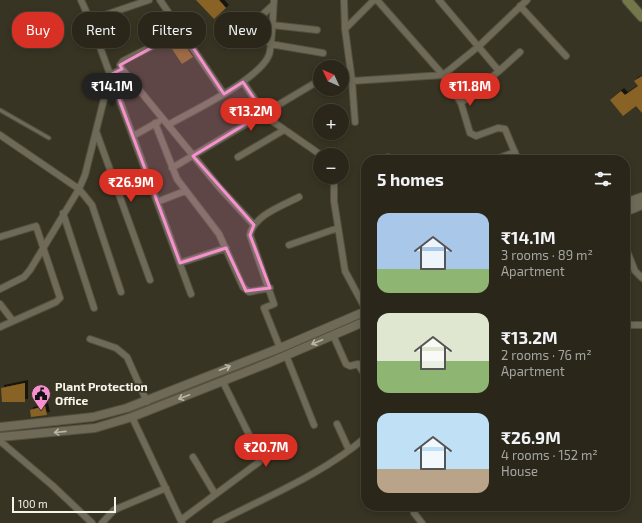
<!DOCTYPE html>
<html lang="en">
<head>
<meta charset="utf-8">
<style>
	:root { --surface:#2a271a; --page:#322f23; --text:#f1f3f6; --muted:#a5a5a2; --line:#464439; --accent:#d93025 }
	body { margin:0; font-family:"Exo 2",sans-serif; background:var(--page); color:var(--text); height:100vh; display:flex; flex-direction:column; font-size:15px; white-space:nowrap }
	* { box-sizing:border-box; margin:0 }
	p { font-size:13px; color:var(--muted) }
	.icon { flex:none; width:22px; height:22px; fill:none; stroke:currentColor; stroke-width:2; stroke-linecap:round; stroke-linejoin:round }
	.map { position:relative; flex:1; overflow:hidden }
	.drawer { position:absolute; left:361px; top:155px; width:269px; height:356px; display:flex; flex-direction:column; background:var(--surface); border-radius:16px; box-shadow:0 2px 6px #0003,0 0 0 1px var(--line) }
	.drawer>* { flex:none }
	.banner { position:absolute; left:12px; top:12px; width:289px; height:36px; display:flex; gap:8px }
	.needle { width:26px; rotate:314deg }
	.fabs { position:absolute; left:313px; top:60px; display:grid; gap:8px }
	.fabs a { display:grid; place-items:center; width:36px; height:36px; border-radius:50%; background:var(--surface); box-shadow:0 2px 6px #0003,0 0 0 1px var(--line); font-size:20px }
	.scale { position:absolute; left:12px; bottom:10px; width:104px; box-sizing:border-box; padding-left:4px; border:2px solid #f6f4e9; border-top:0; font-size:11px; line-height:14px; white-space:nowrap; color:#f6f4e9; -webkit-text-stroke:3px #383423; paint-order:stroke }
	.price { position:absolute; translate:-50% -34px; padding:0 9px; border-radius:14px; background:var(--accent); color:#fff; font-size:13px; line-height:26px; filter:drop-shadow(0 1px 2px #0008) }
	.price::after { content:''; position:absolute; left:50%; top:24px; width:12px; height:9px; margin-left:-6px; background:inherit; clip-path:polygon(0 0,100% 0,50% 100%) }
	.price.current { background:#222; color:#fff }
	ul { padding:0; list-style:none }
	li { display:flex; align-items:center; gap:12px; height:100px; padding:0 16px }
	li span { display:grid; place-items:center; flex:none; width:112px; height:80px; border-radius:12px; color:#555 }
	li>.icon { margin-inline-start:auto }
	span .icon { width:48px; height:48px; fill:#fffc; stroke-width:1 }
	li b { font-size:17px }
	h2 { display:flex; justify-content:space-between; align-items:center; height:48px; padding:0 16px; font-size:17px }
	.tag { padding:0 14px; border-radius:16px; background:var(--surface); box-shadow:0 2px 6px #0003,0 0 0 1px var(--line); font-size:14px; line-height:36px }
	.tag.current { background:var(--accent); color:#fff }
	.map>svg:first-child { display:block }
</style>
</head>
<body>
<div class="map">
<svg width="642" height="523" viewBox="0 0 642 523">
	<defs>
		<filter id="shadow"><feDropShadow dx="3" dy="-3" stdDeviation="0" flood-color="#0009"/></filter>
	</defs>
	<rect width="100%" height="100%" fill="#383423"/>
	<path fill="#896226" filter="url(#shadow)" d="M196 0H219L226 8 214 19Z
		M183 42 193 57 182 64 172 49Z
		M642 76V113L636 106 623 116 610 100 621 91 625 95 638 86 634 81Z
		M25 383V402H2L1 388Z
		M45 406 47 415 31 417 30 410Z"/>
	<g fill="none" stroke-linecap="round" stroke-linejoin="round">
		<g stroke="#535040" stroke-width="5">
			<path id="service" d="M0 110 49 138"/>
		</g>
		<g stroke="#535040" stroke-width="8">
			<path id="minor" d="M81 0 90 20 191 294
				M160 0 224 94
				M344 0 345 29 352 81 443 75 479 46 527 0
				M377 0 443 75 461 103 499 71 439 0
				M520 6 566 56
				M90 20 149 0
				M272 25 317 30
				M345 29 374 0
				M270 44 323 53
				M230 45 273 5
				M122 69 120 65 123 61 182 31
				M499 71 520 52
				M352 81 355 122
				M243 82 264 113 272 121 321 155
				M461 103 470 133 476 136 498 128 505 129 518 160
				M155 123 177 179 219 234 243 287 249 292 270 288
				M168 125C192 111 259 80 269 55 272 47 273 11 274 0
				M96 131 150 280
				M0 135 79 189 92 205 121 292
				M133 136 158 122
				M238 157 284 130
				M388 157 389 160
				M494 160 515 152
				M172 168 320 80
				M334 177V201L345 271 366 310
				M157 202 185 191
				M63 213 94 308
				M0 237 36 226 60 298 56 302 0 327
				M289 245 338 228
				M625 246 635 271 642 278
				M180 263 226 248
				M0 289 24 277 30 270 79 189 85 175 110 75 122 69 219 187 254 225
				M0 304 13 321
				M625 325H641
				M333 335 346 364 350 366 358 364 366 377
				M90 339 116 348 127 357 147 402
				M280 348 264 308 274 304 250 235C254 215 282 206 299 197
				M286 355 314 425
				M132 417 182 523
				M337 424 349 450
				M0 441 53 486 92 523
				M193 457 215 494
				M417 506 414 513 422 523
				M181 520 259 462V455L223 382
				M102 523 114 510 166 488
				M216 523C266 497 323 474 366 437"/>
		</g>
		<g stroke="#535040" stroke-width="10">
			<path id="tertiary" d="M625 203 642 197
				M625 212 642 205
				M0 427 93 417 127 408 280 348 366 311
				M0 437 95 428 132 417 271 362 366 321"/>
		</g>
		<g stroke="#535040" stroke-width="11">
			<path id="secondary" d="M627 0 642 17"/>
		</g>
		<use href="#service" stroke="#6e6a57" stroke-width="3"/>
		<use href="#minor" stroke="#6e6a57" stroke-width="6"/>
		<use href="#tertiary" stroke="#6e6a57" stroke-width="8"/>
		<use href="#secondary" stroke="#747749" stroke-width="9"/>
	</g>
	<defs><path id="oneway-shaft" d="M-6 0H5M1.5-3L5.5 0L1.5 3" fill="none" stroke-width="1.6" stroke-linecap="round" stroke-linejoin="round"/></defs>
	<g stroke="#b9b6a7">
		<use href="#oneway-shaft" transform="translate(317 342) rotate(157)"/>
		<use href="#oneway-shaft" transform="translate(225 368) rotate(-21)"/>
		<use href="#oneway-shaft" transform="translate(184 397) rotate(159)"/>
		<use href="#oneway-shaft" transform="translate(60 432) rotate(174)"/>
	</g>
	<path fill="#f690cf" fill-opacity="0.2" stroke="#f690cf" stroke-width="3" stroke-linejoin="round" d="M182 31 224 94 243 82 264 113 193 156 254 225 250 235 270 288 246 291 226 248 180 263 110 75 122 69 120 65Z"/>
	<defs>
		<g id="civic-pin" transform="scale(1)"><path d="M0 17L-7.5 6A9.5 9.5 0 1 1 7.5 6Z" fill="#f690cf" stroke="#383423"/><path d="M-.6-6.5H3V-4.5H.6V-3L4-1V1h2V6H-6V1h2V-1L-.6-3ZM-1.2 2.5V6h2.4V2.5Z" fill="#111"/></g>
	</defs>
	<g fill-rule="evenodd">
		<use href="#civic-pin" x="41" y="394"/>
	</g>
	<g text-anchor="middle" stroke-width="3.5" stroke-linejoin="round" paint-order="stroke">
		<g font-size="12" font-weight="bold" fill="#f6f4e9" stroke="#383423" text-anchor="start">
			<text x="55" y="391">Plant Protection<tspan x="55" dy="14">Office</tspan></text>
		</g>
	</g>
</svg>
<div class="fabs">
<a><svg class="needle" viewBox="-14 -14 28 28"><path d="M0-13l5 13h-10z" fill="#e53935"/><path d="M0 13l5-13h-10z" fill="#a5a5a2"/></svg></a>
<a>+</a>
<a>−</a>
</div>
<div class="scale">100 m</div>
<b class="price current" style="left:112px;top:107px">₹14.1M</b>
<b class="price" style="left:470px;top:107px">₹11.8M</b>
<b class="price" style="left:251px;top:132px">₹13.2M</b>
<b class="price" style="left:131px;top:203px">₹26.9M</b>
<b class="price" style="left:266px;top:468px">₹20.7M</b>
<div class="banner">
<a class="tag current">Buy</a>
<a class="tag">Rent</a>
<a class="tag">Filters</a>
<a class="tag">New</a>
</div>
<section class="drawer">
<h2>5 homes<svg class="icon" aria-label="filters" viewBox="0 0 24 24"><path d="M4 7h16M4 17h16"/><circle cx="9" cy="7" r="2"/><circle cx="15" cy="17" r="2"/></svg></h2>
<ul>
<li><span style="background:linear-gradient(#a9c7e8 70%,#8fb573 0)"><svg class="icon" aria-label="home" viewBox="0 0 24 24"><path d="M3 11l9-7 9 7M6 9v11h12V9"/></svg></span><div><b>₹14.1M</b><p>3 rooms · 89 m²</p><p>Apartment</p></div></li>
<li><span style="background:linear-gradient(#dfe7d0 60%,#8fb573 0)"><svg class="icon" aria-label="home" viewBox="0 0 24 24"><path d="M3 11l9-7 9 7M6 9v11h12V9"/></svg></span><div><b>₹13.2M</b><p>2 rooms · 76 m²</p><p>Apartment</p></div></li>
<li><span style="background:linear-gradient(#bfe0f5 70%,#b9a48a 0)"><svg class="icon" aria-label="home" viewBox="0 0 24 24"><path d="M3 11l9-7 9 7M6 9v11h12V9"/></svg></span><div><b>₹26.9M</b><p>4 rooms · 152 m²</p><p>House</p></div></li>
</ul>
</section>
</div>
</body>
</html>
